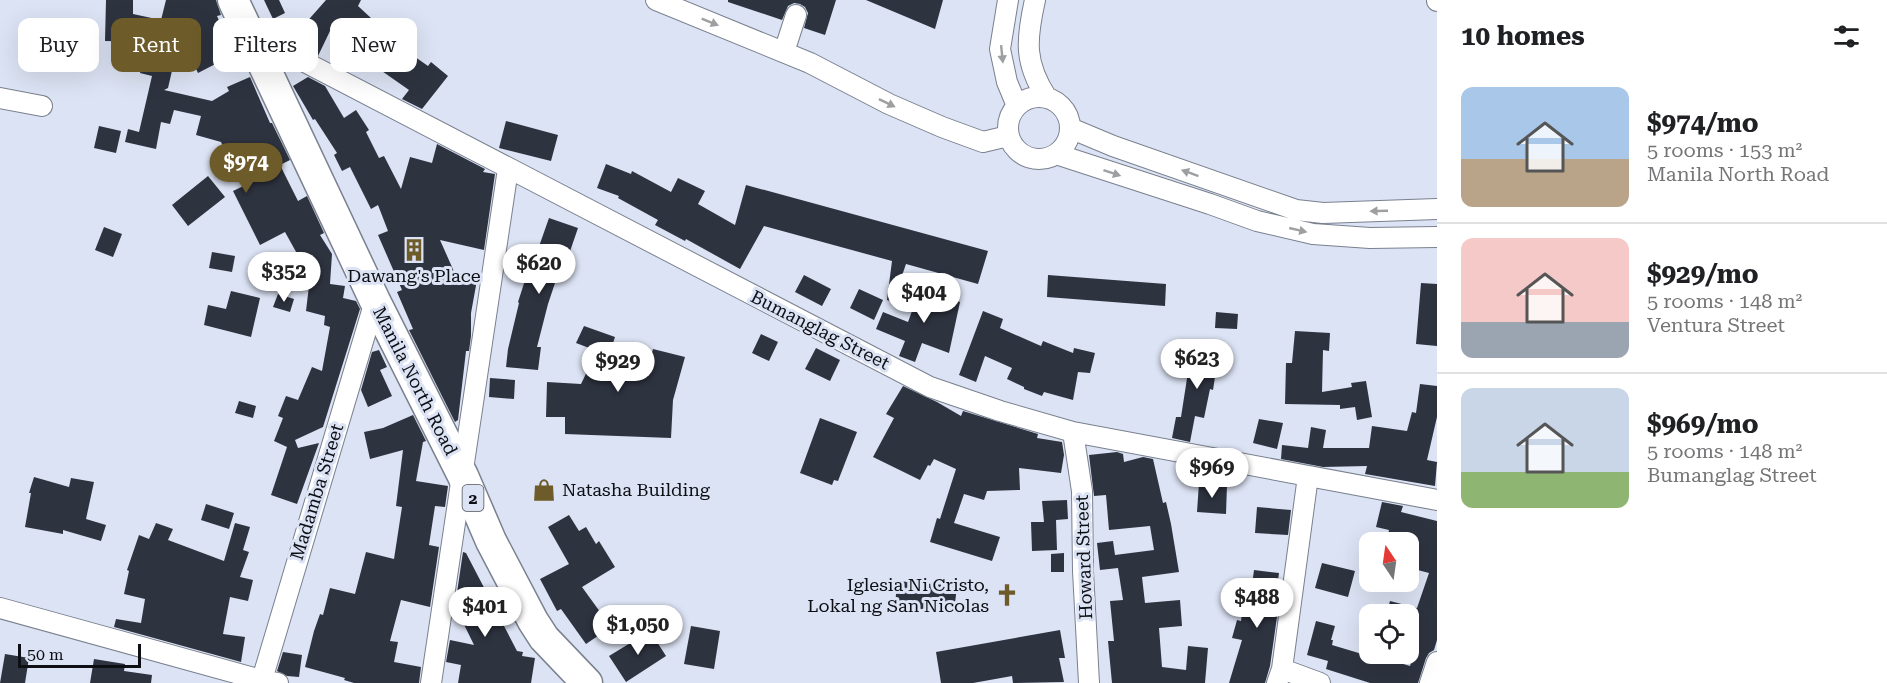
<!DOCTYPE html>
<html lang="en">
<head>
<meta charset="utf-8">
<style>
	:root { --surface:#fff; --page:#f2f2f2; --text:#202124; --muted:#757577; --line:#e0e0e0; --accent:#6e5b2a }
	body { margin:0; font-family:"Roboto Serif",serif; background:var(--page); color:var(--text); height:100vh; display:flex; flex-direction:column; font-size:22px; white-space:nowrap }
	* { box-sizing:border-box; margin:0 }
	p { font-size:20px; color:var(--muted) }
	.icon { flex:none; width:33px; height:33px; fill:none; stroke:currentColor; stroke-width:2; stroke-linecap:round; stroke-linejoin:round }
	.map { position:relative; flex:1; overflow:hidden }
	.sheet { display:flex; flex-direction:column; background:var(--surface); width:450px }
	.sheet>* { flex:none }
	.top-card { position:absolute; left:18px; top:18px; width:570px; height:54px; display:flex; gap:12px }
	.needle { width:39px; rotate:347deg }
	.buttons { position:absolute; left:1359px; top:532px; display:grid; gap:12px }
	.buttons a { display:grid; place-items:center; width:60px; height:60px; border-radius:12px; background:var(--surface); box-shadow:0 6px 24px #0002; font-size:30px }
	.scale { position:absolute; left:18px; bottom:15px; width:123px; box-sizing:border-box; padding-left:6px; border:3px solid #0d0f14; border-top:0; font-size:16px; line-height:21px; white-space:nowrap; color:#0d0f14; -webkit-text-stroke:4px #dce3f4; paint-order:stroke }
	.price { position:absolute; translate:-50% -51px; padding:0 14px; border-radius:21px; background:#fff; color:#222; font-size:20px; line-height:39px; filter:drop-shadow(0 2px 3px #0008) }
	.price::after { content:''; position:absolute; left:50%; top:36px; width:18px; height:14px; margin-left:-9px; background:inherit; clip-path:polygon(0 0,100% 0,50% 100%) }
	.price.current { background:var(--accent); color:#fff }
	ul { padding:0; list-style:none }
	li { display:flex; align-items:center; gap:18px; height:150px; padding:0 24px }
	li+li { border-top:2px solid var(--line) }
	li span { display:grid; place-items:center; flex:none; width:168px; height:120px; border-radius:12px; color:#555 }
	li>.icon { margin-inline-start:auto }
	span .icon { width:72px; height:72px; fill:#fffc; stroke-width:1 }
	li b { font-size:26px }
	h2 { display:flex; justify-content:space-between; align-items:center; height:72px; padding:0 24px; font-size:26px }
	.chip { padding:0 21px; border-radius:12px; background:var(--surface); box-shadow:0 6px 24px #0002; font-size:21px; line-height:54px }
	.chip.current { background:var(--accent); color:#fff }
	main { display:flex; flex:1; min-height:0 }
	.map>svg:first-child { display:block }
</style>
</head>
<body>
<main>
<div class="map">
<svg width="1437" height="683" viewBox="0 0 1437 683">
	<rect width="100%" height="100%" fill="#dce3f4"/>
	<path fill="#2e3340" d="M106 0H133V14L161 20 166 0H216L221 15 217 16 228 41 220 44 227 58 198 73 180 36 168 88 164 90 212 101 229 91 227 87 250 77 270 123H272L290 160 280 165 298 201 307 196 324 233 320 235 332 254 330 284 345 286 343 298 356 301 360 309 323 427 295 440 298 448 319 443 297 504 271 495 287 447 274 441 283 418 278 416 286 396 298 400 312 367 322 371 330 327 324 325 325 316 306 311 310 277 285 232 260 245 233 191 260 178 247 152 230 160 221 142 196 135 201 116 174 110 170 124 161 122 156 149 125 142 128 129 139 132 152 76 140 73 146 42 105 41Z
		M264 0H279L285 13 273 19Z
		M326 0H361L358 6 384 30 381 33 428 66 431 62 448 76 422 109 402 99 409 90 359 55 358 57 330 31 318 56 294 43 305 29 303 26Z
		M728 0H836L825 35 804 28 808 13 805 7 800 4 794 3 788 6 782 20 728 2Z
		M866 0H943L935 29Z
		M308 77 325 86 344 118 356 110 369 130 366 132 379 158 384 156 401 189 410 157 432 163 437 144 485 169 483 172 495 174 484 250 440 240 456 276 477 280 471 313V336L469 351H466L458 420 455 422 409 330 413 329 397 292 402 290 378 235 388 231 378 205 371 209 350 167 342 171 334 155 337 153 315 119 313 120 293 86Z
		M506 121 558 135 551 161 499 148Z
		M99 126 121 131 116 153 94 148Z
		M606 164 631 174 632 171 671 192 678 178 705 191 698 204 735 225 746 185 988 251 978 284 906 264 893 302 887 300 892 261 764 226 740 269 686 239 685 241 655 225 658 220 618 198 619 196 597 188Z
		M208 176 225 197 188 226 172 205Z
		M549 218 578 228 565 266 561 265 548 304 537 347H541L538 370 506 367 508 349 519 303 518 302 528 271 530 272Z
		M104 227 122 234 113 257 95 250Z
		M212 252 235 256 232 272 209 268Z
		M804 275 831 289 822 306 795 292Z
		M1048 275 1166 284 1165 306 1047 297Z
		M1421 283 1437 284V346L1416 344Z
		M921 287 960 302 949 353 922 343 915 362 899 356 905 341 876 329 883 312 908 322Z
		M859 289 883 300 874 320 850 308Z
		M231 291 260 298 251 337 204 325 208 305 226 309Z
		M278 294 294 299 290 312 273 307Z
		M983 311 1003 319 1000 328 1041 346 1043 341 1073 353 1074 348 1095 353 1090 373 1078 372 1073 400 1044 392 1042 396 1024 389V387L1007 379 1012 368 985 356 976 382 959 375Z
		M1216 312 1238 314 1237 329 1215 328Z
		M584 326 615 337 611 349 648 366 653 349 685 357 673 400 671 438 565 434V417H546L547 382 581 384 597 351 576 343Z
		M1295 331 1330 333 1329 351 1323 350 1322 392 1352 387 1351 383 1366 381 1372 417 1357 420 1355 407 1340 409V405L1285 404 1286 363H1292Z
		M761 334 778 342 769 361 752 353Z
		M1197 340 1218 343 1213 377H1215L1213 390 1210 389 1204 418 1195 416 1190 442 1172 438 1176 417H1181L1188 372 1192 373Z
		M816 348 840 360 830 381 805 369Z
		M379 350 387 367 380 370 392 396 368 407 361 390 372 352Z
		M490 378 515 380 514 399 489 397Z
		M1420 384 1437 386V417L1427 460 1437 462 1435 486 1365 474 1367 466 1323 467 1281 459 1282 445 1308 448 1311 427 1326 430 1323 448H1369L1372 426 1407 431 1412 412 1416 413Z
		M903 386 937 402 961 416 963 411 1038 434 1037 438 1062 442 1064 455 1061 473 1019 468 1020 490 987 491 984 500 964 494 954 523 1000 537 992 561 930 542 937 518 940 519 956 469 934 459 930 466 928 465 920 480 873 457 894 418 886 414Z
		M239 401 256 406 253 418 235 413Z
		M413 415 426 441 423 442 416 481 448 486 445 507 435 506 429 545 439 547 430 607 401 600 390 641 398 642 394 662 421 667 419 683H354L344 680 345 678 305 667 314 631 320 614 323 615 330 588 355 594 366 552 394 559 402 507 396 506 403 450 370 459 364 432 383 428Z
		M820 418 857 432 838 481 834 480 832 485 800 473Z
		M1259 419 1283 423 1277 449 1253 443Z
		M1117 452 1123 454 1124 462 1143 457 1153 459 1163 503 1166 502 1171 524 1179 572 1142 577 1145 603 1180 600 1182 626 1159 628 1162 667 1186 670 1188 646 1208 648 1205 683H1112L1108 641H1114L1110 601 1123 600 1118 568 1100 570 1097 543 1113 541 1115 555 1154 550 1150 526 1109 530 1106 495 1094 496 1089 455Z
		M34 477 69 487 71 478 94 482 86 519 106 525 101 541 63 530V534L25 527 31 493H29Z
		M1199 483 1227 485 1226 514 1197 512Z
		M1067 500 1068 519 1056 520 1057 550 1032 551 1031 522H1044L1042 501Z
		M1382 502 1403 506 1401 512 1437 521V640L1434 650 1429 653 1426 658 1418 683H1370L1326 669 1328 661 1307 655 1316 621 1335 626 1331 640H1333L1332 645 1362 654 1363 652 1410 666 1418 640 1408 637V615H1386L1390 601 1417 608 1429 573 1414 569 1418 552 1408 550V543H1386L1389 530 1376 527Z
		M206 504 234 513 229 529 201 520Z
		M1257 507 1291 510 1288 535 1255 533Z
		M569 515 579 531 586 527 596 544 599 541 615 567 582 587 611 627 586 644 561 609 557 611 540 579 569 564 548 527Z
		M156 523 173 529 168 540 224 561 235 523 250 527 243 550 249 552 240 577 253 580 248 601 230 597 223 634 245 637 241 662 114 627 116 619 141 623 145 599 124 594 129 571 127 570 139 535 149 539Z
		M463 552 466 553 517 651 523 652 522 656 535 658 531 683H458L461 665 446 662 450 640 474 645 455 606Z
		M1064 553V572H1051V554Z
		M1322 563 1355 571 1348 597 1315 588Z
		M1254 570 1279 573 1277 588 1281 589 1270 666 1265 683H1229L1242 640 1232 638 1237 620 1241 621 1246 584 1252 585Z
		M897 581 957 586 954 612 895 607Z
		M691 626 720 631 714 669 684 664Z
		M1060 630 1065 658H1059L1064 682 1013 683 1012 676 973 683H941L936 652Z
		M650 631 666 656 626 682 609 656Z
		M283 652 302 655 299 677 287 676 277 671Z
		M5 654 29 658 25 683H0Z
		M94 659 125 664 124 671 152 675 151 683H90Z"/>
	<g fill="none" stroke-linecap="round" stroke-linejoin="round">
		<g stroke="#79808e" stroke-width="22">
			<path id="minor" d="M656 0 810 63 889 104 942 127 983 142 1008 136
				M1008 0 1000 49 1007 82 1017 106
				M1035 0C1026 40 1024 63 1047 98
				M1437 0V1
				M249 33 930 387 1000 411 1073 432 1437 500
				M784 52 796 15
				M1008 128a31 31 0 1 1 62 0a31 31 0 1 1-62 0Z
				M0 98 42 106
				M1070 128 1113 146 1296 210 1323 213 1437 209
				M1056 154 1210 204 1257 221 1313 234 1370 238 1437 237
				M1073 432 1082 491 1083 571 1089 683
				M0 608 261 680 278 683
				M1282 669 1320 683
				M261 683 375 301
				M431 683 508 169
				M1277 683 1282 669 1308 476
				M1430 683 1437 662"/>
		</g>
		<g stroke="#79808e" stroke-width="33">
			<path id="highway" d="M233 0 375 301 463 476 491 541 533 621 544 638 587 683"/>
		</g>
		<use href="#minor" stroke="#fff" stroke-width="20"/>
		<use href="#highway" stroke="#fff" stroke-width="30"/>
	</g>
	<defs><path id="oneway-solid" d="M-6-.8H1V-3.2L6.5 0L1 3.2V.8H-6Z" transform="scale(1.5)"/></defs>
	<g fill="#9e9fa1">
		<use href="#oneway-solid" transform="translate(710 22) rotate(22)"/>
		<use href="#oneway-solid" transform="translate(1002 54) rotate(84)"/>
		<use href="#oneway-solid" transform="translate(887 103) rotate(26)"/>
		<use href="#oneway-solid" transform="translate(1112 173) rotate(18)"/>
		<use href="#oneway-solid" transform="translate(1190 173) rotate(-160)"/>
		<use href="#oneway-solid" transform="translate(1379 211) rotate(178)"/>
		<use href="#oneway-solid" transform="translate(1298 230) rotate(13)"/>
	</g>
	<defs>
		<g id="building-bare" transform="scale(1.8)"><path d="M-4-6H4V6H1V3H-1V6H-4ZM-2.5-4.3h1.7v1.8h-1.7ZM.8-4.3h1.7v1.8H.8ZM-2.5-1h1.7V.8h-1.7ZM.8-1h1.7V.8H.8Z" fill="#6e5b2a" stroke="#dce3f4" stroke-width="2.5" paint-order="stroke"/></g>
		<g id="shop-bare" transform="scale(1.8)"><path d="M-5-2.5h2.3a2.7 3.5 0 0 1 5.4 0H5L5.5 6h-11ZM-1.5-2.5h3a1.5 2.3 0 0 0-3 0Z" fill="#6e5b2a" stroke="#dce3f4" stroke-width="2.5" paint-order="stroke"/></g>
		<g id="church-bare" transform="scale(1.8)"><path d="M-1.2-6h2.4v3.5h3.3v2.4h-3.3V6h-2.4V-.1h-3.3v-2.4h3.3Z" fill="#6e5b2a" stroke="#dce3f4" stroke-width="2.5" paint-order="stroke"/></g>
	</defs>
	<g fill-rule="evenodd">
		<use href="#building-bare" x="414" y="250"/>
		<use href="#shop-bare" x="544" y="490"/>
		<use href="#church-bare" x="1007" y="595"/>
	</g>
	<g text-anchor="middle" stroke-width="6" stroke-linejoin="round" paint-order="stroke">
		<rect fill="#dce3f4" stroke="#4b4f57" stroke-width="1.5" x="462.5" y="485" width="21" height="26" rx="4.5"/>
		<g font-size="16" font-weight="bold" fill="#0d0f14">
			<text x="473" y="504">2</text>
		</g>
		<g font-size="18" fill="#0d0f14" stroke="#dce3f4">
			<text x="414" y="282">Dawang's Place</text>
			<text x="562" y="496" text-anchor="start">Natasha Building</text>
			<text x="989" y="591" text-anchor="end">Iglesia Ni Cristo,<tspan x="989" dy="21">Lokal ng San Nicolas</tspan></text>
		</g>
		<g font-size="18" fill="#0d0f14" stroke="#dce3f4">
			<text transform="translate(820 330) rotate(27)" y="6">Bumanglag Street</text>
			<text transform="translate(415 381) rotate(63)" y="6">Manila North Road</text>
			<text transform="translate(317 492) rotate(-73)" y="6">Madamba Street</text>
			<text transform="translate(1084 557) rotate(-92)" y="6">Howard Street</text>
		</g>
	</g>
</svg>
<div class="buttons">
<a><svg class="needle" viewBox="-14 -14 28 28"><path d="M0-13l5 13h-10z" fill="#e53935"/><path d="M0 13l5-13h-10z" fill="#757577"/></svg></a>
<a><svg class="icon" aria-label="locate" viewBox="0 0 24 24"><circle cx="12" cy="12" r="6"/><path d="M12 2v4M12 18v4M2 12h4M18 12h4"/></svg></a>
</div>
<div class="scale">50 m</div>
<b class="price current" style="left:246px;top:194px">$974</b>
<b class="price" style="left:539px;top:295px">$620</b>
<b class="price" style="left:284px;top:303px">$352</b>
<b class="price" style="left:924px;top:324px">$404</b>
<b class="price" style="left:1197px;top:390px">$623</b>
<b class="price" style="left:618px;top:393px">$929</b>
<b class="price" style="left:1212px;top:499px">$969</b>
<b class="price" style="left:1257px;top:629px">$488</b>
<b class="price" style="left:485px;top:638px">$401</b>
<b class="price" style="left:638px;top:656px">$1,050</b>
<div class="top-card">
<a class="chip">Buy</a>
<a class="chip current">Rent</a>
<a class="chip">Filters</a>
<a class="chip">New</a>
</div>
</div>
<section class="sheet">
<h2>10 homes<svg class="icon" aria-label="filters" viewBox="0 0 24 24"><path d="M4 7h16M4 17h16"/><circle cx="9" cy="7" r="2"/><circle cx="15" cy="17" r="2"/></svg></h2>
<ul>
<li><span style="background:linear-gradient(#a9c7e8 60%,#b9a48a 0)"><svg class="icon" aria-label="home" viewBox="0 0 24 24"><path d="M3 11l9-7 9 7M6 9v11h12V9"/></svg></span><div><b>$974/mo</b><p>5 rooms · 153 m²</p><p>Manila North Road</p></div></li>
<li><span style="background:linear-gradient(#f6c9c9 70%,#9aa5b1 0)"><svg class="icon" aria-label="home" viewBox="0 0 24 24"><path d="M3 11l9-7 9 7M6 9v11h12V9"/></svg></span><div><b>$929/mo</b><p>5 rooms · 148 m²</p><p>Ventura Street</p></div></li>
<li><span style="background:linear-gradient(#c9d6e8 70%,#8fb573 0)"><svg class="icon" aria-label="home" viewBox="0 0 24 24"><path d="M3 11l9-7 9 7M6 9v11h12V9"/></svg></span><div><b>$969/mo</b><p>5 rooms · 148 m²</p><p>Bumanglag Street</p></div></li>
</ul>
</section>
</main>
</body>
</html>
